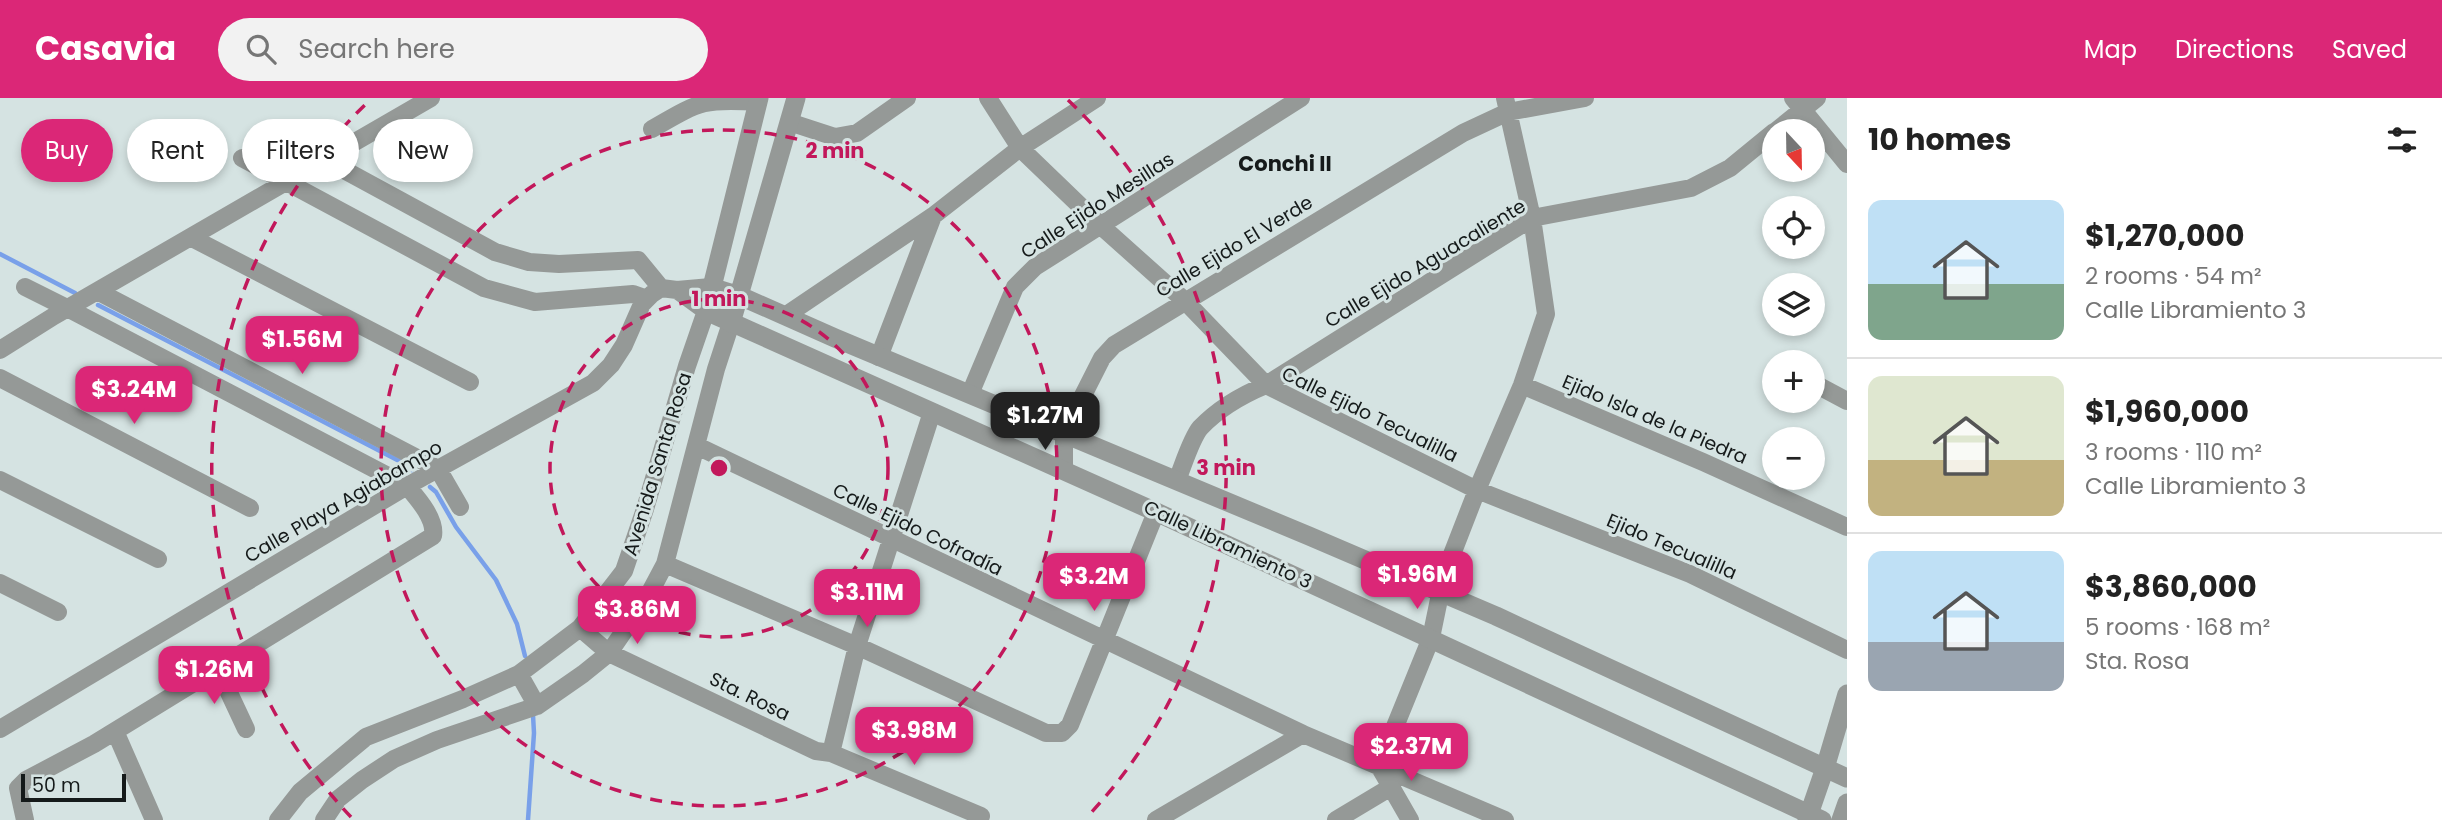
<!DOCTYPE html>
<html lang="en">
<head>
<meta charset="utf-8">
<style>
	:root { --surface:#fff; --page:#f2f2f2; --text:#222; --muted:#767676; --line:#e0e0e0; --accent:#db2777 }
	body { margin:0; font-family:Poppins,sans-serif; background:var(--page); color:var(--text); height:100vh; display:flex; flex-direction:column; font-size:26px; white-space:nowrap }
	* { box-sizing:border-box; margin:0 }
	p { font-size:23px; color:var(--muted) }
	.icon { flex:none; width:38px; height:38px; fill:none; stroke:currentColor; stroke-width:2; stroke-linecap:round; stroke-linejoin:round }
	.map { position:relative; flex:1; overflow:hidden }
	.sheet { display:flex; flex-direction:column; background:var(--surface); width:595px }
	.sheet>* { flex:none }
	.banner { position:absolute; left:21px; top:21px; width:665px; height:63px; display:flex; gap:14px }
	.needle { width:46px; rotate:158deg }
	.buttons { position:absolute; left:1762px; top:21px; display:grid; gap:14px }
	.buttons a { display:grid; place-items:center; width:63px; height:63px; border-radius:50%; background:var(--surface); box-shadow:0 4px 10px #0003; font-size:35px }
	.scale { position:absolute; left:21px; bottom:18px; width:105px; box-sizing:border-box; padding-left:7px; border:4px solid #151a1a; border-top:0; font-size:19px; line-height:24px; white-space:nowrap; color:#151a1a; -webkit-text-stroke:5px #d5e3e2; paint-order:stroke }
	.price { position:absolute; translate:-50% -60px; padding:0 16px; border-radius:14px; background:var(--accent); color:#fff; font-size:23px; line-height:46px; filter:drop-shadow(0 2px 4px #0008) }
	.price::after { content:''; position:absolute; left:50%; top:42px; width:21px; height:16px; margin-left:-10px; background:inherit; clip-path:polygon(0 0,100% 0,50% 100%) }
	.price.current { background:#222; color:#fff }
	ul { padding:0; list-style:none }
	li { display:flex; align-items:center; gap:21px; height:175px; padding:0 21px }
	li+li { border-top:2px solid var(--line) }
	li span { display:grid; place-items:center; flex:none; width:196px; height:140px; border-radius:14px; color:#555 }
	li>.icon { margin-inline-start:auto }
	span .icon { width:84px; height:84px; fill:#fffc; stroke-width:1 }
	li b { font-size:30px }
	h2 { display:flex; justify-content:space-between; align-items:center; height:84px; padding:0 21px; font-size:30px }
	.tag { padding:0 24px; border-radius:32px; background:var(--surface); box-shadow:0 4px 10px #0003; font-size:24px; line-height:63px }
	.tag.current { background:var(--accent); color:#fff }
	header { display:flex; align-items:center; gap:42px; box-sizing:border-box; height:98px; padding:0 35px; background:var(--accent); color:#fff }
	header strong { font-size:33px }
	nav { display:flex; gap:38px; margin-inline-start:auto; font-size:24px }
	.search { width:490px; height:63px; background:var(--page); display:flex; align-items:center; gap:18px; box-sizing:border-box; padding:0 24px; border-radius:38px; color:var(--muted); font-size:26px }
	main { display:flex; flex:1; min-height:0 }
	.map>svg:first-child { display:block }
</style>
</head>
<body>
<header>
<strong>Casavia</strong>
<div class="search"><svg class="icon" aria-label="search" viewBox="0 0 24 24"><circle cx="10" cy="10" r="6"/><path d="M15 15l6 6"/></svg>Search here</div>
<nav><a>Map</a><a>Directions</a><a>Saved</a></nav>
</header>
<main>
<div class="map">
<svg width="1847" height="722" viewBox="0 0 1847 722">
	<rect width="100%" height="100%" fill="#d5e3e2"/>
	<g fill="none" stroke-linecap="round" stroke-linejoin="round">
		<path stroke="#79a0e9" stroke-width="4.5" d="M0 156 75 195
			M98 207 405 366 412 372
			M430 389 436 394 456 429 496 482 517 526 525 558
			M528 722 534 635 533 617"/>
		<path stroke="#959997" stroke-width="18" d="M988 0 1020 50 1100 127 1185 203 1266 287 1477 392 1690 476 1847 552
			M1793 0 1847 66
			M789 24 835 39 857 35 907 0
			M652 31C699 4 703 0 758 4
			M1776 33 1817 0
			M278 40 335 67 495 154 529 164 559 166 638 162 661 190
			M242 60 484 190 535 204 633 196 647 201
			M192 140 470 284
			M25 189 69 211 407 388C418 401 436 421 433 438L94 646 26 682 18 690 25 722
			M99 194 438 371 460 409
			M785 218 933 118 1020 50 1097 0
			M0 252 54 218 431 0
			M879 259 933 118
			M0 280 250 410
			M1522 287 1703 364 1847 429
			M1817 287 1847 303
			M970 296 1015 189 1035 169 1301 0
			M697 348 1303 636 1505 722
			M1064 372V335L1102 260 1114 247 1463 35 1508 14 1585 0
			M0 382 158 461
			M1177 382C1183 368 1191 341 1200 330 1218 311 1242 297 1266 287L1532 120 1691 90 1730 70 1774 34
			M665 466 857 548 1046 635H1062L1070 627 1156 414
			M0 485 58 514
			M580 530 609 555 816 653 831 655 981 718
			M217 569 246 631
			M519 576 537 608
			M0 631 407 388 593 285 611 267 624 247 642 206 652 196 661 190 677 192 711 189
			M115 633 154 722
			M831 655 857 548 932 314
			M278 722 300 694 366 639 463 601 519 576 580 530 624 473 645 411 687 268 706 213 677 192
			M324 722 338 701 362 682 394 661 437 642 537 608 583 576 609 555 648 498 665 466 716 271 731 225
			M1156 722 1303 636
			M1336 722 1391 689
			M1410 722 1379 668 1431 540 1444 477 1477 392 1522 287 1546 216 1532 120 1505 0"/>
		<path stroke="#959997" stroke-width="19" d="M759 0 706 213 1156 414 1822 722
			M711 189 740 198 835 240 1309 438 1496 518 1847 680
			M731 225 796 0
			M1807 722 1825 670 1847 596
			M1841 722 1847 705"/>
	</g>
	<g fill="none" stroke="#c2185b" stroke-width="3.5" stroke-dasharray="12 9">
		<circle cx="719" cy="370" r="169"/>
		<circle cx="719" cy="370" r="338"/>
		<path d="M351 719A507 507 0 0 1 370 2M1068 2A507 507 0 0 1 1087 719"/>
	</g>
	<g text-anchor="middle" stroke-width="6" stroke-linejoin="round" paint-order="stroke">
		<g font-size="19" fill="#151a1a" stroke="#d5e3e2">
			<text transform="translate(1097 107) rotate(-33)" y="7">Calle Ejido Mesillas</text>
			<text transform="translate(1234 148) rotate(-31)" y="7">Calle Ejido El Verde</text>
			<text transform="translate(1425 165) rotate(-31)" y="7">Calle Ejido Aguacaliente</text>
			<text transform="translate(1370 316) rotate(26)" y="7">Calle Ejido Tecualilla</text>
			<text transform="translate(1655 321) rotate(23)" y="7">Ejido Isla de la Piedra</text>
			<text transform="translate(657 366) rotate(-73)" y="7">Avenida Santa Rosa</text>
			<text transform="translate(343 403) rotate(-30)" y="7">Calle Playa Agiabampo</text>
			<text transform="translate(918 431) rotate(26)" y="7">Calle Ejido Cofradía</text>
			<text transform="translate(1228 446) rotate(25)" y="7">Calle Libramiento 3</text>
			<text transform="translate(1672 448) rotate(23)" y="7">Ejido Tecualilla</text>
			<text transform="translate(750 598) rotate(26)" y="7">Sta. Rosa</text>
		</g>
		<g font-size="21" font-weight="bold" fill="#151a1a" stroke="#d5e3e2">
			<text x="1285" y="73">Conchi II</text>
		</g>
	</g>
	<circle cx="719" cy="370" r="10" fill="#c2185b" stroke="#d5e3e2" stroke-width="3.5"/>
	<g font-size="21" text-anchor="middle" font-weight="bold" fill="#c2185b" stroke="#d5e3e2" stroke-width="6" stroke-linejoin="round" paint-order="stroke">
		<text x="835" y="60">2 min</text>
		<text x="719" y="208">1 min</text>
		<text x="1226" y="377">3 min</text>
	</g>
</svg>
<div class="buttons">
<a><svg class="needle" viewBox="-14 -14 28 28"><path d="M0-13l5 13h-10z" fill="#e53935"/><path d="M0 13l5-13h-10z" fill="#767676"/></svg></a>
<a><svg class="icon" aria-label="locate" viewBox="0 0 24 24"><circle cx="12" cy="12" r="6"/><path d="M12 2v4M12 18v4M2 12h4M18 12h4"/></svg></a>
<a><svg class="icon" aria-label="layers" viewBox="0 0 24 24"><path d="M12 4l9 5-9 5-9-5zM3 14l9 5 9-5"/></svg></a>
<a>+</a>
<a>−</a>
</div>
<div class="scale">50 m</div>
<b class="price" style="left:302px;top:278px">$1.56M</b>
<b class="price" style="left:134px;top:328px">$3.24M</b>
<b class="price current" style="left:1045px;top:354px">$1.27M</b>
<b class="price" style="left:1417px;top:513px">$1.96M</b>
<b class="price" style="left:1094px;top:515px">$3.2M</b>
<b class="price" style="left:867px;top:531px">$3.11M</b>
<b class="price" style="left:637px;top:548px">$3.86M</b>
<b class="price" style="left:214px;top:608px">$1.26M</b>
<b class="price" style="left:914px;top:669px">$3.98M</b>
<b class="price" style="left:1411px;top:685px">$2.37M</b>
<div class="banner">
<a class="tag current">Buy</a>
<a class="tag">Rent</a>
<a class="tag">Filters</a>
<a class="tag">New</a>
</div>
</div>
<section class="sheet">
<h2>10 homes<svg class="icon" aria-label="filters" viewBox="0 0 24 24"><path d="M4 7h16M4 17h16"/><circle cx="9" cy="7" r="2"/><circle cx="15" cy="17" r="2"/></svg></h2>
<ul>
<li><span style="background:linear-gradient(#bfe0f5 60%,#7fa58c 0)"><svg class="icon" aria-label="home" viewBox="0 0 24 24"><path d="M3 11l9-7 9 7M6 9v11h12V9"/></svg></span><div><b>$1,270,000</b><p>2 rooms · 54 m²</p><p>Calle Libramiento 3</p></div></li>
<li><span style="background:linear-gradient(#dfe7d0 60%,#c2b280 0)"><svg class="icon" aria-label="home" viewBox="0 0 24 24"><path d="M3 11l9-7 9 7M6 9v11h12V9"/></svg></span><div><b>$1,960,000</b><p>3 rooms · 110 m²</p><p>Calle Libramiento 3</p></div></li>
<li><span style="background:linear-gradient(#bfe0f5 65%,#9aa5b1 0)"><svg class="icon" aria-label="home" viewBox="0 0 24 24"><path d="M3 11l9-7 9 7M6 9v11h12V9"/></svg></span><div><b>$3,860,000</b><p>5 rooms · 168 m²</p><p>Sta. Rosa</p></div></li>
</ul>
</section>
</main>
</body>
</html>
